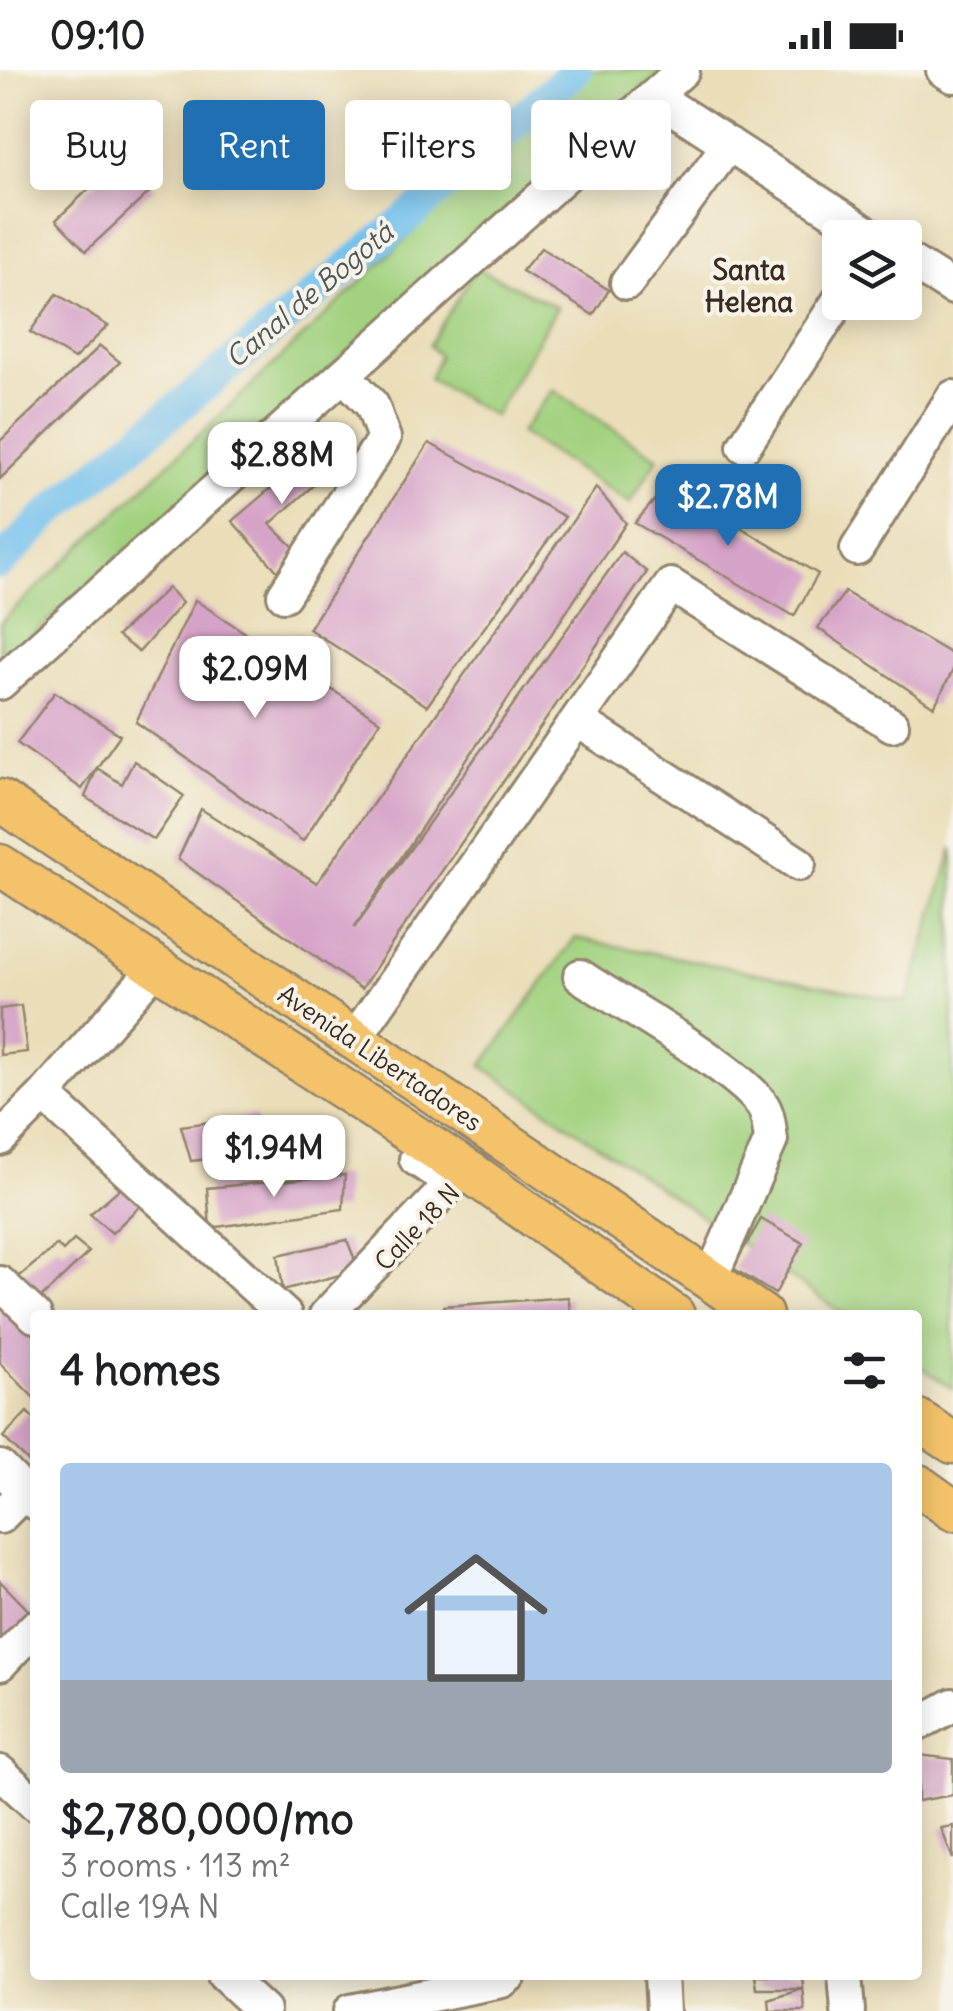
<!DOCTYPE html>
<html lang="en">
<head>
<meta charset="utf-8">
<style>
	:root { --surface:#fff; --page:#f2f2f2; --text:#202124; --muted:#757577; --line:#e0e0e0; --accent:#1f6fb2 }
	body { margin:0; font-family:Delius,sans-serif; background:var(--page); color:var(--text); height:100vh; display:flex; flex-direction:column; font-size:38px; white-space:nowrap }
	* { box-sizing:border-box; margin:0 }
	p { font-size:32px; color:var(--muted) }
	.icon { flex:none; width:55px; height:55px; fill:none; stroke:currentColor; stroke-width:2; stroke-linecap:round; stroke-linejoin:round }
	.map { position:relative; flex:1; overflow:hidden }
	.panel { position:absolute; left:30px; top:1240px; width:892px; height:670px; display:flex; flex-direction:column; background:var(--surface); border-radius:10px; box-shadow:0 5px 25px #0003 }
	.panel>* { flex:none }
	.guide { position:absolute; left:30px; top:30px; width:895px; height:90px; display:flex; gap:20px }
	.controls { position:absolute; left:822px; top:150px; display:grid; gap:20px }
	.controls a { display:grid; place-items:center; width:100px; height:100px; border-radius:10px; background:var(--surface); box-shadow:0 5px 25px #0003; font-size:50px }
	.price { position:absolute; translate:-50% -85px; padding:0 22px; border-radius:20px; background:#fff; color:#222; font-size:32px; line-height:65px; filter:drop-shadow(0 2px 5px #0008) }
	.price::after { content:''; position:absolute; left:50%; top:60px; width:30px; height:22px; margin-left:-15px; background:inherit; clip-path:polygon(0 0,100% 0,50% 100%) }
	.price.current { background:var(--accent); color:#fff }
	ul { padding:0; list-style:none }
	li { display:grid; align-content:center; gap:20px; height:530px; padding:0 30px }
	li+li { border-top:2px solid var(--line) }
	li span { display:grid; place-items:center; height:310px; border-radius:10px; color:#555 }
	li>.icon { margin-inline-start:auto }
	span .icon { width:180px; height:180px; fill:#fffc; stroke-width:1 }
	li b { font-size:42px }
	h2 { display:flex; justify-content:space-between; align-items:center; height:120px; padding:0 30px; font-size:42px }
	.chip { padding:0 35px; border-radius:10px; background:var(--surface); box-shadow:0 5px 25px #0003; font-size:35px; line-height:90px }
	.chip.current { background:var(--accent); color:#fff }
	.status { display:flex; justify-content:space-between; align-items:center; height:70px; padding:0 50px; background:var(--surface); direction:ltr }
	.status svg { height:28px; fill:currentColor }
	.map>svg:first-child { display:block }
</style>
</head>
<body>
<div class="status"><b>09:10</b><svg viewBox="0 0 49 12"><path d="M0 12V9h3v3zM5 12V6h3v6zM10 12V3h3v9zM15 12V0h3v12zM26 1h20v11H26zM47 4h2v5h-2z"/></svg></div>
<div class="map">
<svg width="953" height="1941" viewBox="0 0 953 1941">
	<rect width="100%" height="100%" fill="#f7f3e8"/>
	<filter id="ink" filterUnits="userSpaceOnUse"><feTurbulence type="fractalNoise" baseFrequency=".01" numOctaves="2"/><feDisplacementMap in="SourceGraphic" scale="20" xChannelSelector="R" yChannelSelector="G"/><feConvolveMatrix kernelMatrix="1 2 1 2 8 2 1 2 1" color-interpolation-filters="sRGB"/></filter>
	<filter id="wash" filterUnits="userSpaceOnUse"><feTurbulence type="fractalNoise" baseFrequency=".0048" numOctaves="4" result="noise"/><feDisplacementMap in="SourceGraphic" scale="40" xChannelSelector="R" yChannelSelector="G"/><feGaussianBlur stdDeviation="2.25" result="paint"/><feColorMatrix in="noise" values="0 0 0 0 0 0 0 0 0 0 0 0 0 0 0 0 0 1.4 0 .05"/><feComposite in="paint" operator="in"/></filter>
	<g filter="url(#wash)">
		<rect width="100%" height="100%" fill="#eadeba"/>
		<path fill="#a2d280" stroke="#6e7e4f" stroke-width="2.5" d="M585 0H663L0 595V553Z
			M476 198 557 237 494 346 429 309 439 286 429 275Z
			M553 320 658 388 630 433 520 363Z
			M953 778V1319L918 1295V1245H845L482 996 575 868 907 932Z"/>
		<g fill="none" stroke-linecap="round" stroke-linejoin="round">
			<path stroke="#74c1ee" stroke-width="32" d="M0 493 49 444 405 150 576 0"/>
		</g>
		<g id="blocks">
			<path fill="#d6a3c8" d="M121 88 154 118 86 181 56 150Z
				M541 178 609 220 593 245 522 201Z
				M57 224 108 256 74 289 30 262Z
				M100 276 120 292 0 409V371Z
				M324 373 338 393 270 454 296 479 280 504 232 451Z
				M429 373 565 447 427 636 309 559Z
				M668 414 818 504 794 546 635 453Z
				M596 418 626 453 354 858 622 482 647 502 361 919 178 789 201 739 317 813Z
				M168 518 182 533 139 582 117 566Z
				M845 522 953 585V600L934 637 818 558Z
				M195 530 380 651 303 771 136 652Z
				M55 622 120 665 82 719 17 673Z
				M134 691 184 726 154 770 85 727 97 698 122 714Z
				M21 936 27 982 0 985V939Z
				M255 1046 261 1082 191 1091 181 1056Z
				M345 1105 343 1139 210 1158 207 1118Z
				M125 1114 142 1134 112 1163 90 1144Z
				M761 1149 803 1173 775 1224 733 1198Z
				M74 1170 89 1182 38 1231 15 1210 57 1175 63 1181Z
				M347 1170 359 1200 283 1220 278 1185Z
				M568 1227 571 1245H445L444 1236Z
				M0 1230 35 1266V1329L0 1293Z
				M27 1342 35 1350 32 1395 3 1367Z
				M0 1511 33 1545 0 1577Z
				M918 1685 953 1689V1725L918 1731Z
				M953 1756V1789L941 1758Z
				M755 1905H802L805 1941H770L769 1930 803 1919H757Z"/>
		</g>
	</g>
	<g filter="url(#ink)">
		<use href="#blocks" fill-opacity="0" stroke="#92846c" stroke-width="2.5"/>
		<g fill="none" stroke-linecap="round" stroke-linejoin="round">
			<g stroke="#92846c" stroke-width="38">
				<path id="minor" d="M943 0 953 6
					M654 26 874 168
					M905 188 953 218
					M627 213 729 74
					M744 376 840 229
					M857 479 953 327
					M284 525 384 368 372 335 344 305
					M0 613 683 0
					M577 650 799 794
					M580 906C623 935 732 995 761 1033 769 1043 769 1058 771 1070L710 1210
					M353 971 671 515 892 655
					M44 1025 285 1245
					M0 1069 44 1025 158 895
					M0 1213 35 1246
					M326 1245 452 1113 416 1089
					M0 1397 35 1433
					M0 1447 25 1422
					M0 1594 35 1557
					M918 1654 953 1635
					M0 1702 35 1734
					M224 1905 263 1941
					M661 1905 663 1941
					M845 1905 848 1941
					M350 1941 502 1911 510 1905"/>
			</g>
			<g stroke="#92846c" stroke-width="45">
				<path id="major" d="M0 730 762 1245
					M0 795 470 1102 674 1245
					M918 1350 953 1373
					M918 1415 953 1440"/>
			</g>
			<use href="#minor" stroke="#fff" stroke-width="32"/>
			<use href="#major" stroke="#f3c26a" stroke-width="40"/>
		</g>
	</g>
	<g text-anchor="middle" stroke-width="8" stroke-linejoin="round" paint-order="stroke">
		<g font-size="25" fill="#3b2a1e" stroke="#f7f3e8">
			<text transform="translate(380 988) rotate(34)" y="9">Avenida Libertadores</text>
			<text transform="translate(417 1157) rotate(-46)" y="9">Calle 18 N</text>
		</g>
		<g font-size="28" font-weight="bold" fill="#3b2a1e" stroke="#f7f3e8">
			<text x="749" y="210">Santa<tspan x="749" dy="32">Helena</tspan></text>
		</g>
		<g font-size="28" font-style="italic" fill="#4c575c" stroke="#f7f3e8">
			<text transform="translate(309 225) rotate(-40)" y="10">Canal de Bogotá</text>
		</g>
	</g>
</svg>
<div class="controls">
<a><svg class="icon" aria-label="layers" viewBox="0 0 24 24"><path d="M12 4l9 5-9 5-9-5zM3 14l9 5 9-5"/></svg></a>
</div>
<b class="price" style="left:282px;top:437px">$2.88M</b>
<b class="price current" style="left:728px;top:479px">$2.78M</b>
<b class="price" style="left:255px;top:651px">$2.09M</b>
<b class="price" style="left:274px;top:1130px">$1.94M</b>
<div class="guide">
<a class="chip">Buy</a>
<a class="chip current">Rent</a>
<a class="chip">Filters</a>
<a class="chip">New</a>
</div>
<section class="panel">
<h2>4 homes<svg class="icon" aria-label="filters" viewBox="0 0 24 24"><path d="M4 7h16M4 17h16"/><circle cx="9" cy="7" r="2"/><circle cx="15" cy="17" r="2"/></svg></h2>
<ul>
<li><span style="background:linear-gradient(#a9c7e8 70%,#9aa5b1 0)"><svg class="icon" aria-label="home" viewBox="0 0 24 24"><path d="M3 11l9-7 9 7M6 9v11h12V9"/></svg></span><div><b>$2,780,000/mo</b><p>3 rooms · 113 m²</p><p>Calle 19A N</p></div></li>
</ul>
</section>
</div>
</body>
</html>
